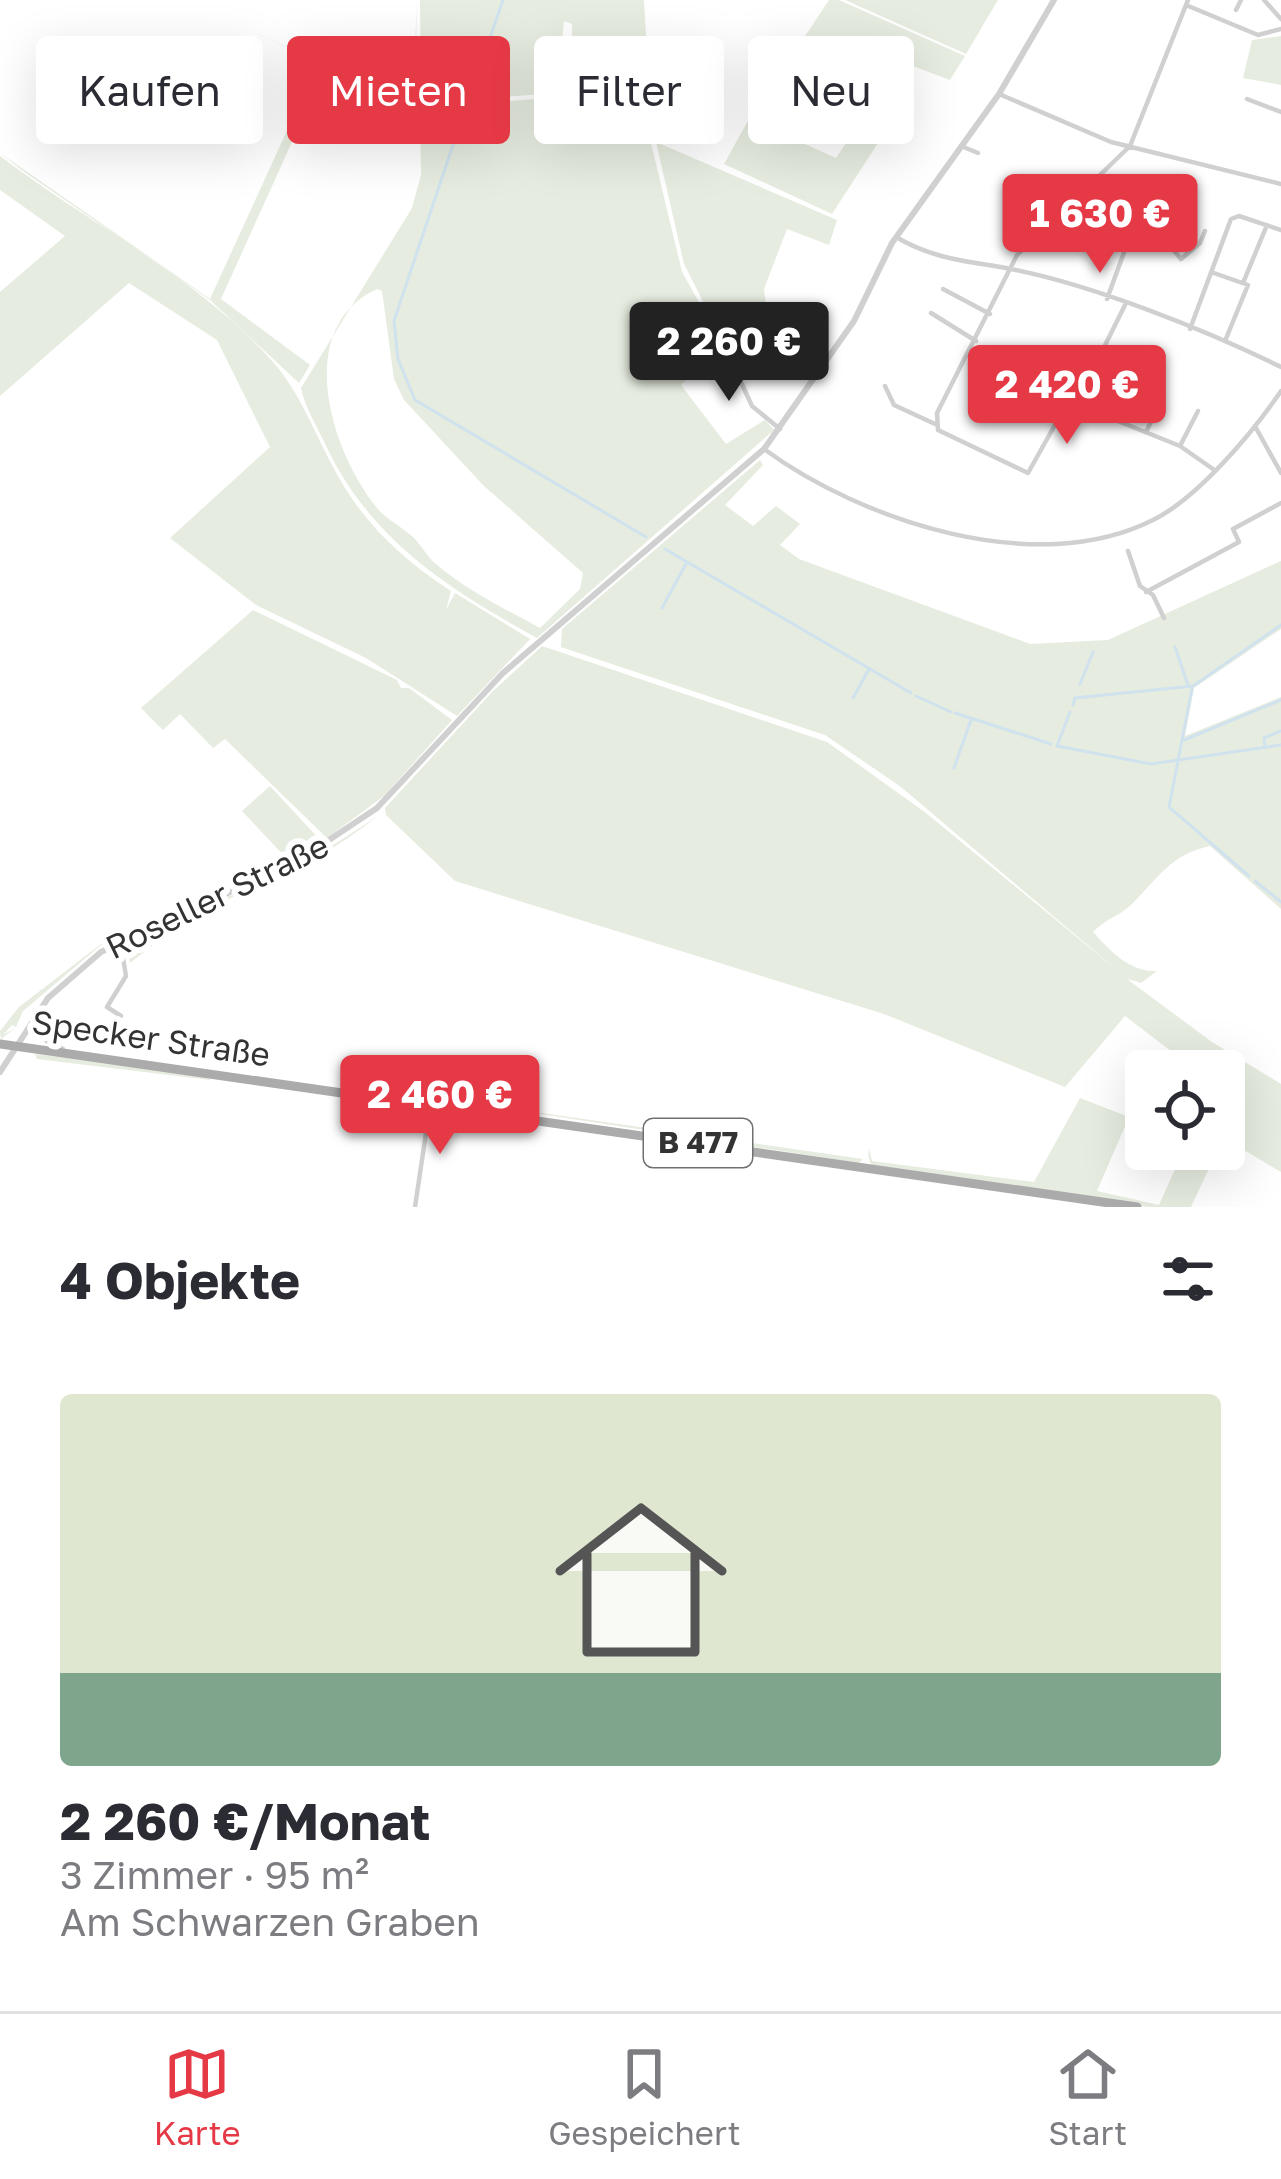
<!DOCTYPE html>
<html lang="de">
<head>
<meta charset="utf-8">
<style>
	:root { --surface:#fff; --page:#f2f2f3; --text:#2b2b33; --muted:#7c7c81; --line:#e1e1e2; --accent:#e63946 }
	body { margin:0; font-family:"Golos Text",sans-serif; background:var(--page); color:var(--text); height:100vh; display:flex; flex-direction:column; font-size:45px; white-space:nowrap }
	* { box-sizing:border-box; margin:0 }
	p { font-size:39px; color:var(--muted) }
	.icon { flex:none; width:66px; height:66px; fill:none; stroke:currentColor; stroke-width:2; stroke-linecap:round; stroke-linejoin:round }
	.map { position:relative; height:1207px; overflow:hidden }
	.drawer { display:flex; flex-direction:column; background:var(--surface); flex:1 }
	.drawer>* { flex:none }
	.top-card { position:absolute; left:36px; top:36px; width:1209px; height:108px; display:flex; gap:24px }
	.fabs { position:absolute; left:1125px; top:1050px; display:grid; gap:24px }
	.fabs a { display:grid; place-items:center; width:120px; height:120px; border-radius:12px; background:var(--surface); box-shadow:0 12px 48px #0002; font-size:60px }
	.price { position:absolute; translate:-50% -102px; padding:0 27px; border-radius:12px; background:var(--accent); color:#fff; font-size:39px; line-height:78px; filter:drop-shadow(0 3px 6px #0008) }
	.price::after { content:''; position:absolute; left:50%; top:72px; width:36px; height:27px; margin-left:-18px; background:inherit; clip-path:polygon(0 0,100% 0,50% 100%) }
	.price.selected { background:#222; color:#fff }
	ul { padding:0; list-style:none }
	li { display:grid; align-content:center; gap:24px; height:636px; padding:0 60px }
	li+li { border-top:3px solid var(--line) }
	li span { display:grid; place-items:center; height:372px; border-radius:12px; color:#555 }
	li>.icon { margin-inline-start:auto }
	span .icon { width:216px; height:216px; fill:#fffc; stroke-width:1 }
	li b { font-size:51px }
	h2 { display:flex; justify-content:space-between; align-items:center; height:144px; padding:0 60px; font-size:51px }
	.pill { padding:0 42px; border-radius:12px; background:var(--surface); box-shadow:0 12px 48px #0002; font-size:42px; line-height:108px }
	.pill.selected { background:var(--accent); color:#fff }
	.menu { display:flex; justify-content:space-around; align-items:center; height:168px; border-top:3px solid var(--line); background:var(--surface); font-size:33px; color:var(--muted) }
	.menu a { display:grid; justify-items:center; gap:6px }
	.menu .selected { color:var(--accent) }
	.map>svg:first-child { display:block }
</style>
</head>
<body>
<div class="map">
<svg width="1281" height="1207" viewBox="0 0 1281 1207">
	<rect width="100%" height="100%" fill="#fff"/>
	<path fill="#e6ecdf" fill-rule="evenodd" d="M179 0 407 99 413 94 417 0 415 103Z
		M420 0H644L652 133 573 102 572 24 564 21 557 93 421 103Z
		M829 0H839L965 56 950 80 852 43 830 76 790 59Z
		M845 0H998L966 54Z
		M1281 36V85L1243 78 1252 40Z
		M317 65 325 69 221 299 310 365 299 383 210 300 23 171 0 153 210 299Z
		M556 97 650 139 682 272 721 341 681 385 726 444 765 420 774 430 537 638C450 590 372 541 327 448 318 428 305 408 301 388L412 208 421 175 420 109ZM377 289 382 291 394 379 404 400 484 486 583 573 580 589 540 628C505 609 468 591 437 565 428 558 422 546 413 537 402 527 387 520 377 508 331 452 292 328 377 289Z
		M876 98 900 109 832 214 724 164 749 119 836 158Z
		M656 142 837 220 829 245 787 229 764 289 769 327 723 341 684 264Z
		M0 156C89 224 198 277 273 362 300 393 313 429 332 465 360 520 400 558 451 591L446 610 455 593 530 639 457 716 366 658 256 605 170 538 270 447 217 340 129 283 0 396V292L65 236 0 190Z
		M760 460 763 465 725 505 753 526 776 506 800 524 780 545 799 559 1030 644 1108 640 1281 561V629L1194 688 1185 736 1281 697V909L1210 846C1170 855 1160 876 1132 904 1120 916 1106 918 1093 932 1111 952 1130 972 1157 971L1141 983 1127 979 1212 1042 1281 1084V1172L1234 1144 1213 1168 1216 1158 1209 1149H1224V1071H1176L1184 1061 1125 1016 1065 1087 884 1014 455 881 386 815 385 808 493 691 542 646 827 742 926 813 1124 976 901 787 825 735 561 647 562 629Z
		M253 610 397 680 401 688H409L452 720 384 796 327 838 225 739 213 748 180 714 163 730 141 708Z
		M270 786 322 842 119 932 286 858 242 811Z
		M378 816C314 867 240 894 166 925L167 934 130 963 126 944 131 940 307 862Z
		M114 934 23 1011 16 1027 12 1025 3 1035 15 1028 1 1039 0 1031 19 1007Z
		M35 1054 209 1076 210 1080 37 1059Z
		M436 1098 863 1159 859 1163Z
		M1080 1098 1129 1117 1097 1191 1159 1205 1184 1149H1204L1212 1162 1191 1207H1148L872 1165C868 1159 868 1155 869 1148L872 1161 1034 1182Z"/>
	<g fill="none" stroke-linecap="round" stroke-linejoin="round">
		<path stroke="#cfe2ee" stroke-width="3" d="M469 99 503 0
			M467 103 394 321 398 359 415 400 646 537
			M665 549 911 693
			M662 608 687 562
			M1175 647 1188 685
			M1080 684 1093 652
			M1192 689 1169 807 1249 876
			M916 696 951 712
			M853 698 869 669
			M1073 705 1075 698 1193 686 1281 625
			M1070 712 1057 746 1151 764 1281 745
			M955 713 1051 744
			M1184 740 1281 700
			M1265 748 1264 738 1281 731
			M954 768 971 720
			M1255 881 1281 902"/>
		<path stroke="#d0d0d0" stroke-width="4.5" d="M1264 0 1281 19
			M1186 5 1258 35 1281 29
			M1236 10 1241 0
			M999 94 1111 142 1281 184
			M1247 99 1281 112
			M961 146 978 153
			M1011 188 1008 198 1022 203 1025 194
			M1179 195 1165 240 1181 259 1200 243 1205 231
			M1024 198 1056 217
			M896 237C935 260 969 261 1011 269 1093 285 1206 330 1281 367
			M1211 272 1248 285 1225 341
			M1243 283 1267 225
			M943 289 990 314
			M1107 299 1142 203
			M1125 305 1079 398 1065 407 1028 473 938 430 937 413 1017 255 1130 146 1188 0
			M931 313 976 341
			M1190 329 1231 219 1239 216 1281 230
			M722 341 752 406 780 429
			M1044 353 1087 375
			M885 386 894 405 935 424
			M1079 398 1088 409 1180 446 1213 469
			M1110 418 1129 380
			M1256 428 1281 473
			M1146 432 1164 395
			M1180 446 1198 411
			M764 449C862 521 1036 579 1153 520 1198 498 1253 432 1281 391
			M1128 551 1140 586 1153 595 1164 618
			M1146 592 1239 542 1233 529 1281 503
			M120 940 126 976 107 1007 121 1016
			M415 1207 430 1106"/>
		<path stroke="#d0d0d0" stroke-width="6" d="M39 1014 43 1038 62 1049
			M0 1072 48 998 101 952 299 860 377 808 503 673 764 449 854 321 892 243 999 94 1054 0"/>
		<path stroke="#ababab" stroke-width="9" d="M0 1044 1137 1207"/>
	</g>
	<g text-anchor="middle" stroke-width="12" stroke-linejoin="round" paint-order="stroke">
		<rect fill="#fff" stroke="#707070" stroke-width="3" x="644" y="1119" width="108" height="48" rx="9"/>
		<g font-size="30" font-weight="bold" fill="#333">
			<text x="698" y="1153">B 477</text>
		</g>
		<g font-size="33" fill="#333" stroke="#fff">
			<text transform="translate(217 896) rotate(-26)" y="12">Roseller Straße</text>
			<text transform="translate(151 1038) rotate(8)" y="12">Specker Straße</text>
		</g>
	</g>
</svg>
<div class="fabs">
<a><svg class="icon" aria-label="locate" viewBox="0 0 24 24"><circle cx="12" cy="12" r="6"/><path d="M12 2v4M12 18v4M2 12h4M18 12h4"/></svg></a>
</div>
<b class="price" style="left:1100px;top:276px">1 630 €</b>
<b class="price selected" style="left:729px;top:404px">2 260 €</b>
<b class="price" style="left:1067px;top:447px">2 420 €</b>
<b class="price" style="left:440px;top:1157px">2 460 €</b>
<div class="top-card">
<a class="pill">Kaufen</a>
<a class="pill selected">Mieten</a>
<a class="pill">Filter</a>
<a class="pill">Neu</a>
</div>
</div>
<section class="drawer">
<h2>4 Objekte<svg class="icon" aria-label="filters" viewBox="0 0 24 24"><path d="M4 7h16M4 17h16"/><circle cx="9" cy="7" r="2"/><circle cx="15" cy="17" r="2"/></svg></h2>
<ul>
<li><span style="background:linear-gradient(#dfe7d0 75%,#7fa58c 0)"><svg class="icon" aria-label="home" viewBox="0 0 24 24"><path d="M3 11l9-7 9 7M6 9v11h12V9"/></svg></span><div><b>2 260 €/Monat</b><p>3 Zimmer · 95 m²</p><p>Am Schwarzen Graben</p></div></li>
</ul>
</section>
<nav class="menu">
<a class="selected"><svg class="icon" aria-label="map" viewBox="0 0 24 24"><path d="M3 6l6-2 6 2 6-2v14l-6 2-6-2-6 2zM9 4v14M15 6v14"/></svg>Karte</a>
<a><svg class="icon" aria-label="saved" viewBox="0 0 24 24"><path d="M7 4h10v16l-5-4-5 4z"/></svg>Gespeichert</a>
<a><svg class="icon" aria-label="home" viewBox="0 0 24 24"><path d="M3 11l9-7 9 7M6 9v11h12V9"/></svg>Start</a>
</nav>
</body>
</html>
